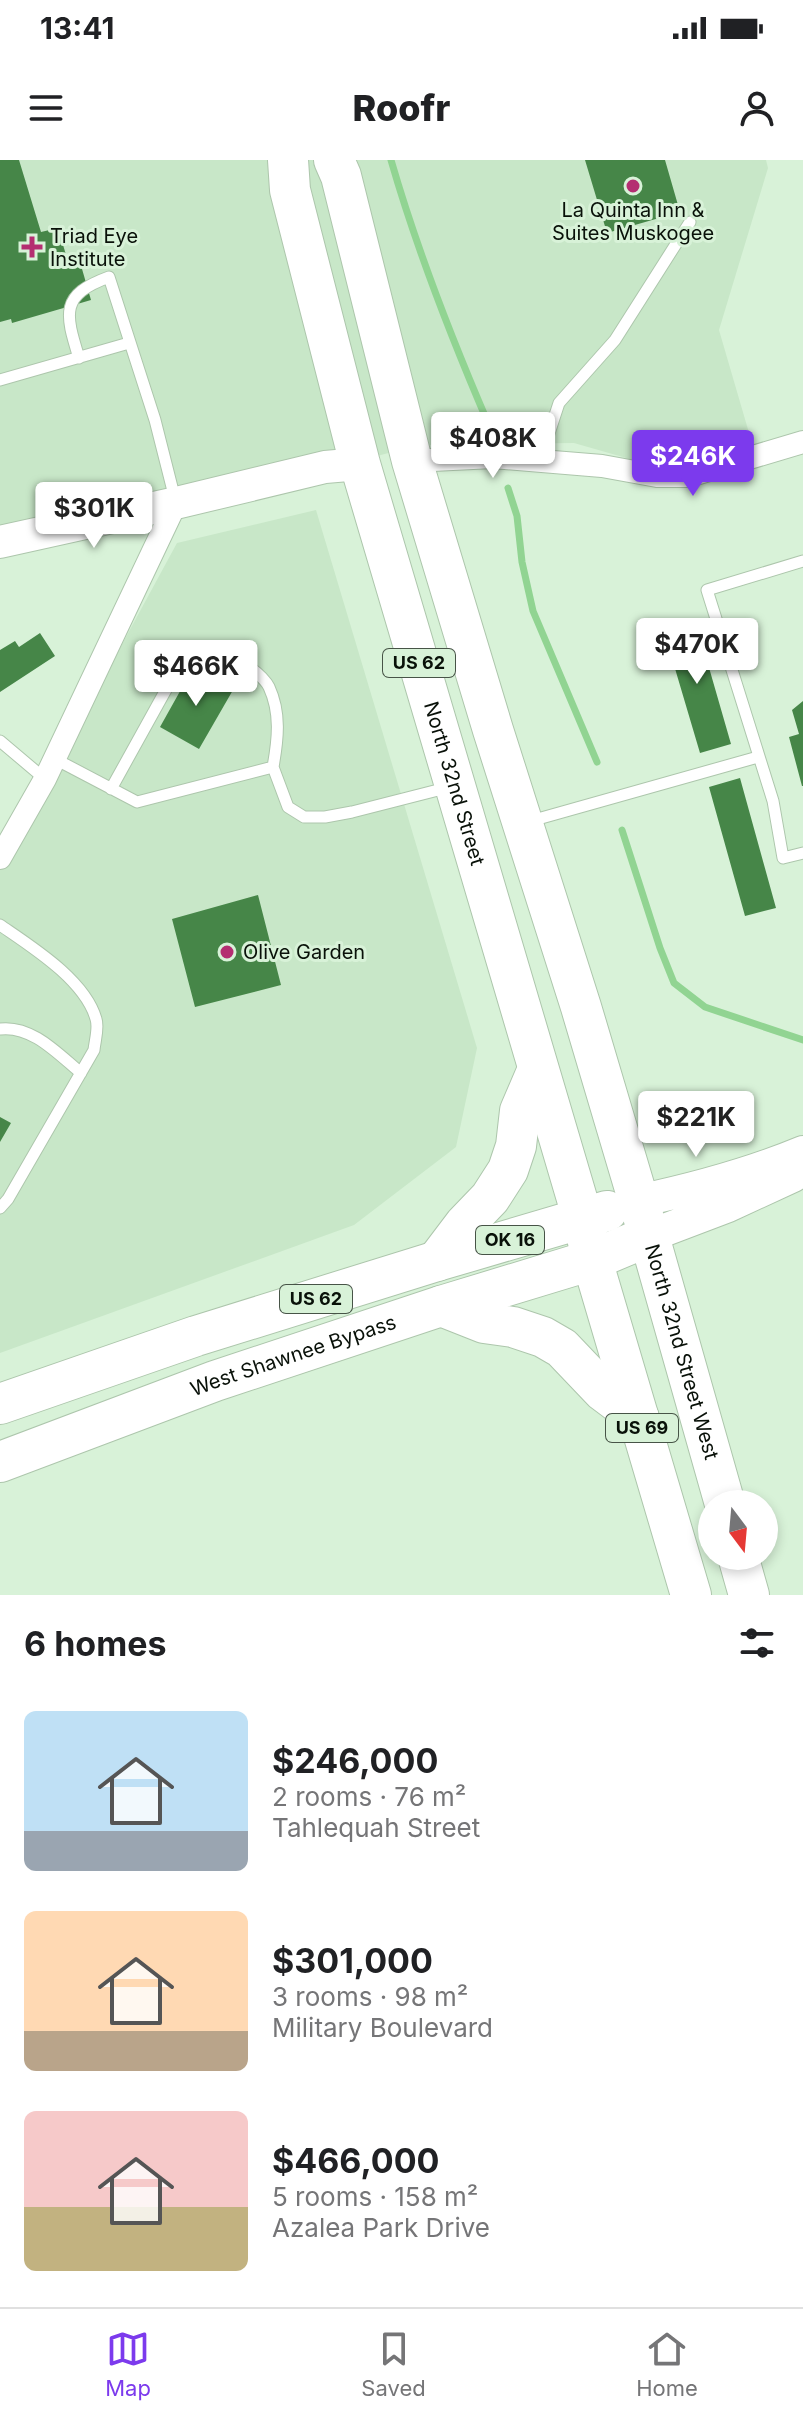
<!DOCTYPE html>
<html lang="en">
<head>
<meta charset="utf-8">
<style>
	:root { --surface:#fff; --page:#f2f2f2; --text:#202124; --muted:#757577; --line:#e0e0e0; --accent:#7c3aed }
	body { margin:0; font-family:Inter,sans-serif; background:var(--page); color:var(--text); height:100vh; display:flex; flex-direction:column; font-size:30px; white-space:nowrap }
	* { box-sizing:border-box; margin:0 }
	p { font-size:26px; color:var(--muted) }
	.icon { flex:none; width:44px; height:44px; fill:none; stroke:currentColor; stroke-width:2; stroke-linecap:round; stroke-linejoin:round }
	.map { position:relative; height:1435px; overflow:hidden }
	.sheet { display:flex; flex-direction:column; background:var(--surface); flex:1 }
	.sheet>* { flex:none }
	.needle { width:52px; rotate:164deg }
	.tools { position:absolute; left:698px; top:1330px; display:grid; gap:16px }
	.tools a { display:grid; place-items:center; width:80px; height:80px; border-radius:50%; background:var(--surface); box-shadow:0 4px 12px #0003; font-size:40px }
	.price { position:absolute; translate:-50% -68px; padding:0 18px; border-radius:8px; background:#fff; color:#222; font-size:26px; line-height:52px; filter:drop-shadow(0 2px 4px #0008) }
	.price::after { content:''; position:absolute; left:50%; top:48px; width:24px; height:18px; margin-left:-12px; background:inherit; clip-path:polygon(0 0,100% 0,50% 100%) }
	.price.current { background:var(--accent); color:#fff }
	ul { padding:0; list-style:none }
	li { display:flex; align-items:center; gap:24px; height:200px; padding:0 24px }
	li span { display:grid; place-items:center; flex:none; width:224px; height:160px; border-radius:12px; color:#555 }
	li>.icon { margin-inline-start:auto }
	span .icon { width:96px; height:96px; fill:#fffc; stroke-width:1 }
	li b { font-size:34px }
	h2 { display:flex; justify-content:space-between; align-items:center; height:96px; padding:0 24px; font-size:34px }
	.status { display:flex; justify-content:space-between; align-items:center; height:56px; padding:0 40px; background:var(--surface); direction:ltr }
	.status svg { height:22px; fill:currentColor }
	header { display:flex; justify-content:space-between; align-items:center; height:104px; padding:0 24px; background:var(--surface); font-size:36px; font-weight:800 }
	.tabs { display:flex; justify-content:space-around; align-items:center; height:112px; border-top:2px solid var(--line); background:var(--surface); font-size:22px; color:var(--muted) }
	.tabs a { display:grid; justify-items:center; gap:4px }
	.tabs .current { color:var(--accent) }
	.map>svg:first-child { display:block }
</style>
</head>
<body>
<div class="status"><b>13:41</b><svg viewBox="0 0 49 12"><path d="M0 12V9h3v3zM5 12V6h3v6zM10 12V3h3v9zM15 12V0h3v12zM26 1h20v11H26zM47 4h2v5h-2z"/></svg></div>
<header><svg class="icon" aria-label="menu" viewBox="0 0 24 24"><path d="M4 6h16M4 12h16M4 18h16"/></svg>Roofr<svg class="icon" aria-label="person" viewBox="0 0 24 24"><circle cx="12" cy="8" r="4"/><path d="M4 21q1-7 8-7t8 7"/></svg></header>
<div class="map">
<svg width="803" height="1435" viewBox="0 0 803 1435">
	<rect width="100%" height="100%" fill="#d8f2d8"/>
	<path fill="#c8e7c8" d="M0 0H766L768 8 719 170 754 290 687 305 644 303 574 283 419 285 0 395Z
		M316 350 477 888 456 987 354 1065 0 1193V709L177 383Z"/>
	<g fill="none" stroke-linecap="round" stroke-linejoin="round">
		<path stroke="#91d492" stroke-width="7" d="M391 0C417 90 451 177 488 263
			M508 328 517 356 522 402 533 451 597 602
			M622 670 660 788 674 823 705 847 803 880"/>
	</g>
	<path fill="#468648" d="M0 0H19L41 72 58 68 69 105 80 102 91 140 12 163 11 159 0 162Z
		M585 0H665L680 52 607 73Z
		M695 459 731 584 700 593 663 468Z
		M40 473 55 496 0 532V490L15 481 19 487Z
		M193 508 233 530 199 589 160 567Z
		M803 541V626H802L789 577 799 574 792 550Z
		M740 618 776 748 745 756 709 627Z
		M258 735 281 825 195 847 172 759Z
		M0 957 11 963 0 982Z"/>
	<g fill="none" stroke-linecap="round" stroke-linejoin="round">
		<g stroke="#adc6ac" stroke-width="13">
			<path id="lane" d="M79 198C65 153 60 135 109 117L155 260 175 339
				M0 220 129 183
				M540 301 559 243 615 180 690 62
				M803 401 707 430 773 641 783 698 803 693
				M0 581 45 619
				M55 599 137 642 273 607 288 647 304 657H325L352 652 450 627
				M111 629 178 508C184 499 189 490 200 487 218 483 261 511 269 527 281 553 278 579 273 607
				M527 662 758 597
				M0 765C32 787 85 820 96 859 99 868 95 880 94 890L8 1039 0 1048
				M0 869C32 865 58 894 81 913"/>
		</g>
		<g stroke="#adc6ac" stroke-width="24">
			<path id="street" d="M412 301 493 297 602 306 657 316H689L803 282
				M0 698 45 619 176 343"/>
		</g>
		<g stroke="#adc6ac" stroke-width="34">
			<path id="secondary" d="M0 382 176 343 325 307 360 304
				M638 1041C694 1029 750 1014 803 992
				M649 1076 728 1046 793 1016"/>
		</g>
		<g stroke="#adc6ac" stroke-width="42">
			<g id="highway">
				<path id="s1" d="M288 0 290 30 360 304 583 1059 592 1100 691 1435"/>
				<path id="s2" d="M334 0 341 16 412 301 493 570 581 847 649 1076 725 1344"/>
				<path d="M437 1101 465 1064 490 1038 508 1010 516 986 520 951 538 909"/>
				<path d="M441 1146 484 1163 513 1167 543 1177 562 1188 603 1231 639 1258"/>
				<path d="M0 1244 196 1176 437 1101 607 1051"/>
				<path id="s3" d="M0 1302 215 1221 441 1146 592 1100 649 1076"/>
				<path d="M738 1396 749 1435"/>
			</g>
		</g>
		<use href="#lane" stroke="#fff" stroke-width="11"/>
		<use href="#street" stroke="#fff" stroke-width="22"/>
		<use href="#secondary" stroke="#fff" stroke-width="32"/>
		<use href="#highway" stroke="#fff" stroke-width="40"/>
	</g>
	<g fill="#b42e71" stroke="#d8f2d8" stroke-width="3">
		<circle cx="633" cy="26" r="8"/>
		<path d="M28 75h8v8h8v8h-8v8h-8v-8h-8v-8h8z"/>
		<circle cx="227" cy="792" r="8"/>
	</g>
	<g text-anchor="middle" stroke-width="6" stroke-linejoin="round" paint-order="stroke">
		<g fill="#d8f2d8" stroke="#475447" stroke-width="2">
			<rect x="383" y="489" width="72" height="28" rx="6"/>
			<rect x="476" y="1066" width="68" height="28" rx="6"/>
			<rect x="280" y="1125" width="72" height="28" rx="6"/>
			<rect x="606" y="1254" width="72" height="28" rx="6"/>
		</g>
		<g font-size="18" font-weight="bold" fill="#091109">
			<text x="419" y="509">US 62</text>
			<text x="510" y="1086">OK 16</text>
			<text x="316" y="1145">US 62</text>
			<text x="642" y="1274">US 69</text>
		</g>
		<g font-size="20" fill="#091109" stroke="#d8f2d8" text-anchor="start">
			<text x="633" y="57" text-anchor="middle">La Quinta Inn &amp;<tspan x="633" dy="23">Suites Muskogee</tspan></text>
			<text x="50" y="83">Triad Eye<tspan x="50" dy="23">Institute</tspan></text>
			<text x="243" y="799">Olive Garden</text>
		</g>
		<g font-size="20" fill="#091109" stroke="#d8f2d8">
			<text dy="7" stroke="none"><textPath href="#s1" startOffset="646">North 32nd Street</textPath></text>
			<text dy="7" stroke="none"><textPath href="#s2" startOffset="1242">North 32nd Street West</textPath></text>
			<text dy="7" stroke="none"><textPath href="#s3" startOffset="312">West Shawnee Bypass</textPath></text>
		</g>
	</g>
</svg>
<div class="tools">
<a><svg class="needle" viewBox="-14 -14 28 28"><path d="M0-13l5 13h-10z" fill="#e53935"/><path d="M0 13l5-13h-10z" fill="#757577"/></svg></a>
</div>
<b class="price" style="left:493px;top:320px">$408K</b>
<b class="price current" style="left:693px;top:338px">$246K</b>
<b class="price" style="left:94px;top:390px">$301K</b>
<b class="price" style="left:697px;top:526px">$470K</b>
<b class="price" style="left:196px;top:548px">$466K</b>
<b class="price" style="left:696px;top:999px">$221K</b>
</div>
<section class="sheet">
<h2>6 homes<svg class="icon" aria-label="filters" viewBox="0 0 24 24"><path d="M4 7h16M4 17h16"/><circle cx="9" cy="7" r="2"/><circle cx="15" cy="17" r="2"/></svg></h2>
<ul>
<li><span style="background:linear-gradient(#bfe0f5 75%,#9aa5b1 0)"><svg class="icon" aria-label="home" viewBox="0 0 24 24"><path d="M3 11l9-7 9 7M6 9v11h12V9"/></svg></span><div><b>$246,000</b><p>2 rooms · 76 m²</p><p>Tahlequah Street</p></div></li>
<li><span style="background:linear-gradient(#ffd9b3 75%,#b9a48a 0)"><svg class="icon" aria-label="home" viewBox="0 0 24 24"><path d="M3 11l9-7 9 7M6 9v11h12V9"/></svg></span><div><b>$301,000</b><p>3 rooms · 98 m²</p><p>Military Boulevard</p></div></li>
<li><span style="background:linear-gradient(#f6c9c9 60%,#c2b280 0)"><svg class="icon" aria-label="home" viewBox="0 0 24 24"><path d="M3 11l9-7 9 7M6 9v11h12V9"/></svg></span><div><b>$466,000</b><p>5 rooms · 158 m²</p><p>Azalea Park Drive</p></div></li>
</ul>
</section>
<nav class="tabs">
<a class="current"><svg class="icon" aria-label="map" viewBox="0 0 24 24"><path d="M3 6l6-2 6 2 6-2v14l-6 2-6-2-6 2zM9 4v14M15 6v14"/></svg>Map</a>
<a><svg class="icon" aria-label="saved" viewBox="0 0 24 24"><path d="M7 4h10v16l-5-4-5 4z"/></svg>Saved</a>
<a><svg class="icon" aria-label="home" viewBox="0 0 24 24"><path d="M3 11l9-7 9 7M6 9v11h12V9"/></svg>Home</a>
</nav>
</body>
</html>
